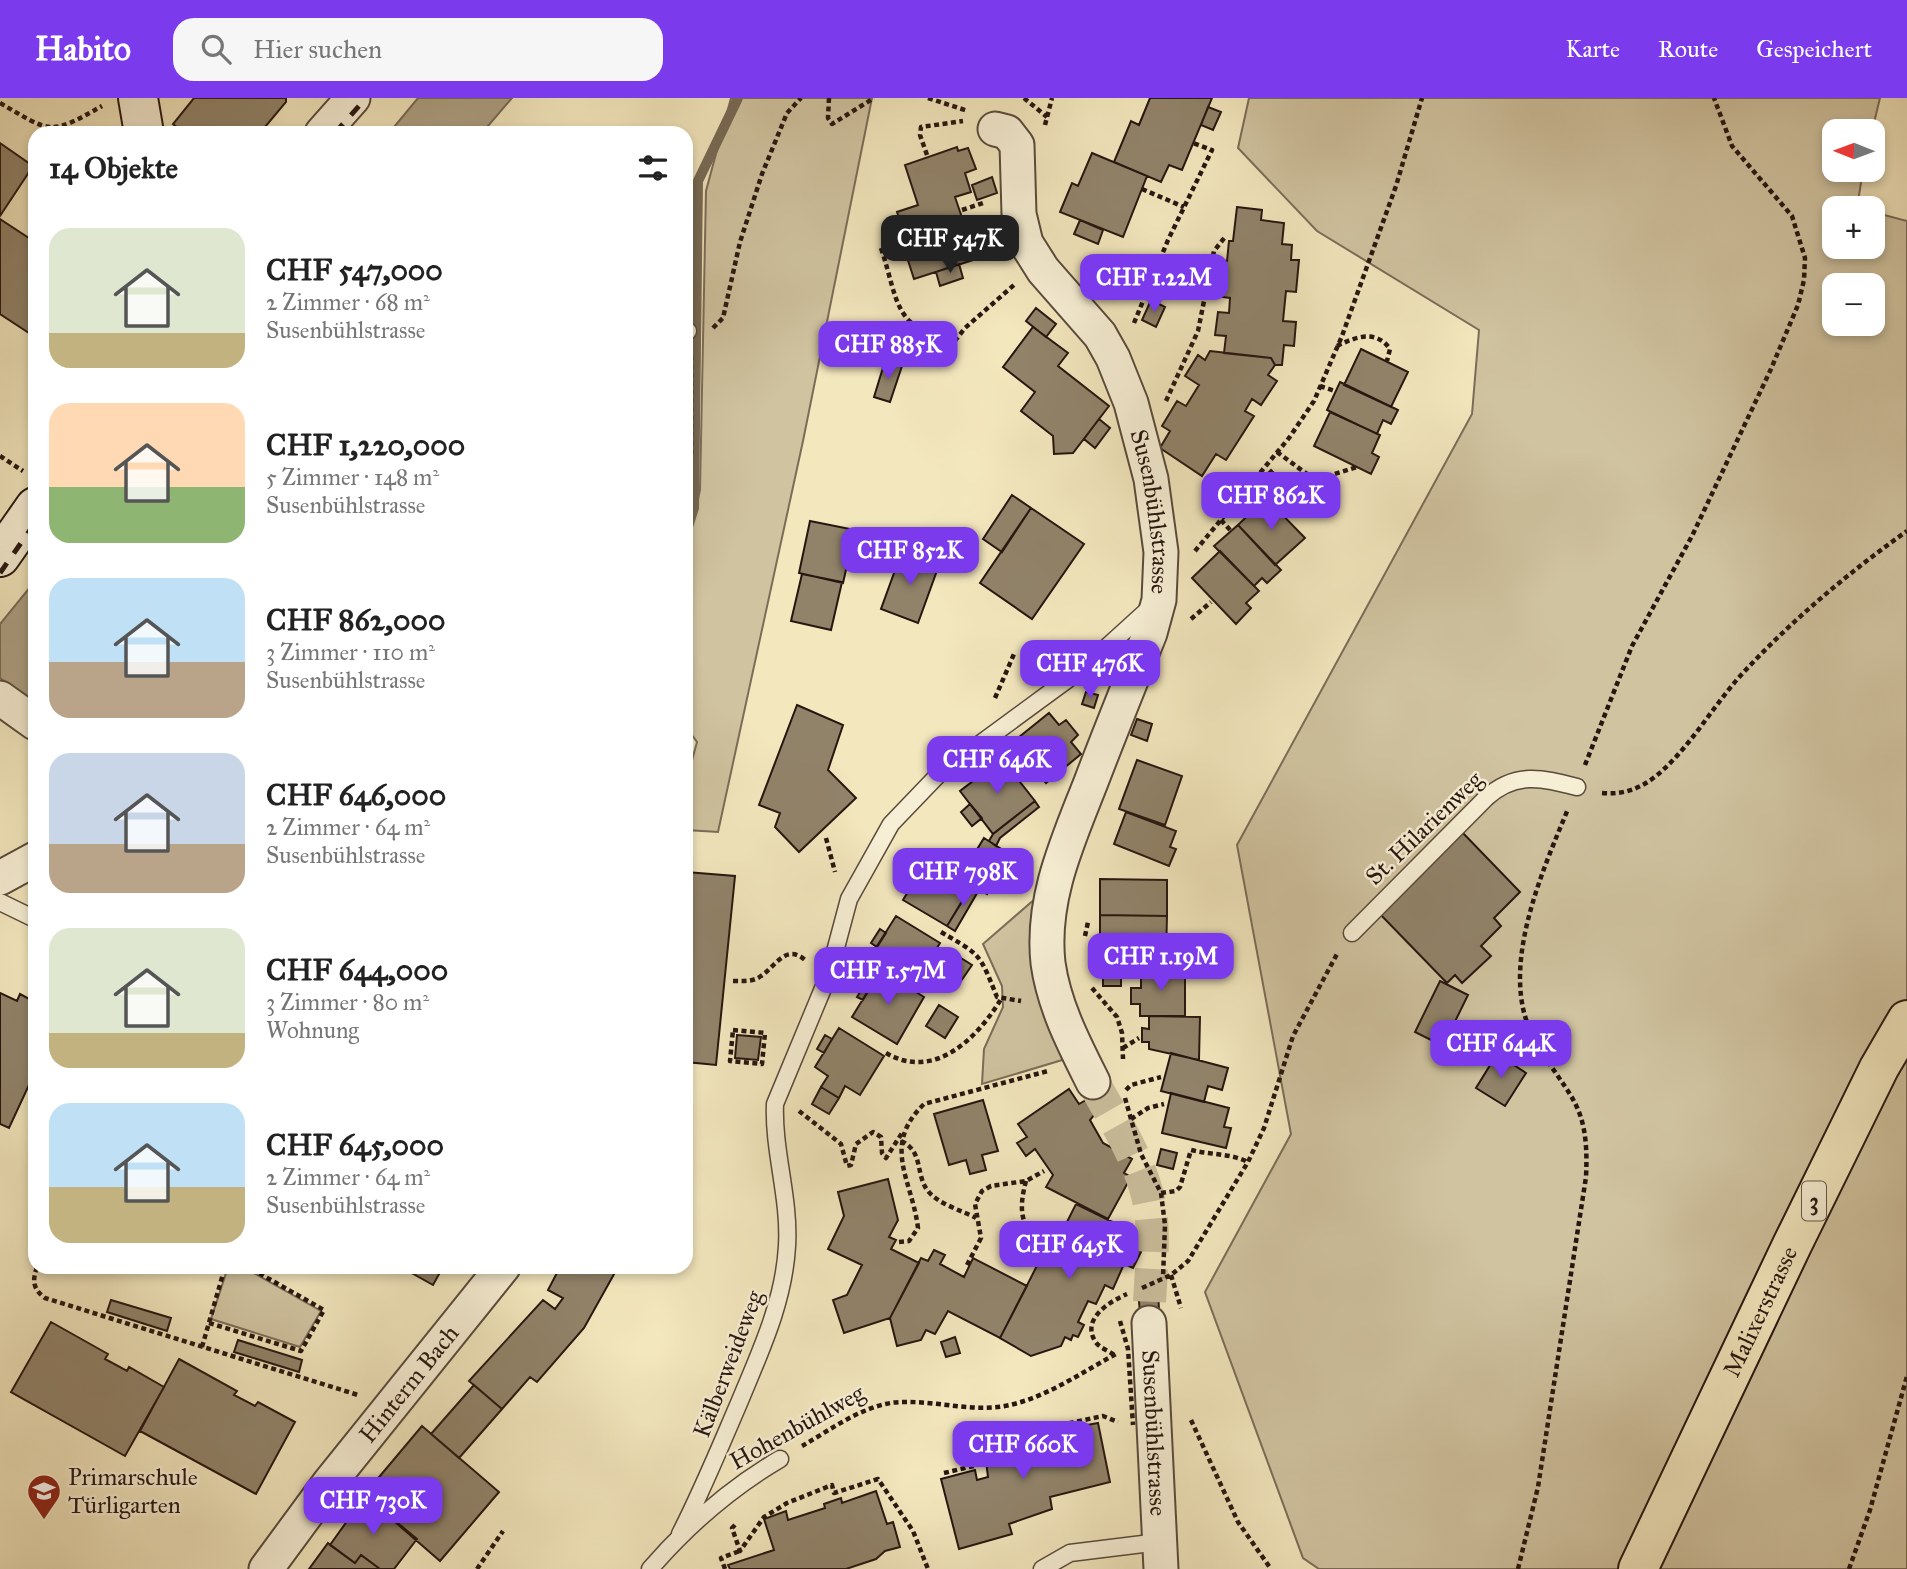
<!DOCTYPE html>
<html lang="de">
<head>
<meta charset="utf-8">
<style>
	:root { --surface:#fff; --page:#f6f6f6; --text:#222; --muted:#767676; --accent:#7c3aed }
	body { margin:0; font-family:"IM FELL Great Primer",serif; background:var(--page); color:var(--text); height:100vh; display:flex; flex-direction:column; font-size:26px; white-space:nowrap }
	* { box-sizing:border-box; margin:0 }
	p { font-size:23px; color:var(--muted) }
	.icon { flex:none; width:38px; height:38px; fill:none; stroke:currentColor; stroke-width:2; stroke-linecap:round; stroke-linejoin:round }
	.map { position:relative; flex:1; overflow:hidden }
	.drawer { position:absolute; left:28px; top:28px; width:665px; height:1148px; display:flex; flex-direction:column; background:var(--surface); border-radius:21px; box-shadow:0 4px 10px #0003 }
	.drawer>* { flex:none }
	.needle { width:46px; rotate:271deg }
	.tools { position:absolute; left:1822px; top:21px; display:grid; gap:14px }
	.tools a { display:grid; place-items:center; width:63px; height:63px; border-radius:14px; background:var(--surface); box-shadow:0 4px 10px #0003; font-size:35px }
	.price { position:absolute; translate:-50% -60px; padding:0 16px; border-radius:14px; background:var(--accent); color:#fff; font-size:23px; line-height:46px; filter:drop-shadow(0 2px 4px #0008) }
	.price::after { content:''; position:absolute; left:50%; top:42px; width:21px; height:16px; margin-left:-10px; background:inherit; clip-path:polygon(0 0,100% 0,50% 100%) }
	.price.on { background:#222; color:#fff }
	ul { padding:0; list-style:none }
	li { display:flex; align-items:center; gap:21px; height:175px; padding:0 21px }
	li span { display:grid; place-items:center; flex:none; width:196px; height:140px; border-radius:21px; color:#555 }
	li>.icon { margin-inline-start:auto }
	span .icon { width:84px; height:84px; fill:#fffc; stroke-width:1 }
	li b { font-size:30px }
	h2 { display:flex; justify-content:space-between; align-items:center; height:84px; padding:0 21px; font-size:30px }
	header { display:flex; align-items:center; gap:42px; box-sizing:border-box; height:98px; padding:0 35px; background:var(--accent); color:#fff }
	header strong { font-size:33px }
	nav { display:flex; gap:38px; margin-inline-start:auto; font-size:24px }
	.search { width:490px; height:63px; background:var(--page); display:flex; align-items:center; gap:18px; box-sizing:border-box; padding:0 24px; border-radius:21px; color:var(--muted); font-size:26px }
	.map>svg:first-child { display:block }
</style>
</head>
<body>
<header>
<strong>Habito</strong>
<div class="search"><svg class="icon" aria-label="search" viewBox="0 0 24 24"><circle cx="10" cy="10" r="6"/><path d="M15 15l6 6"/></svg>Hier suchen</div>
<nav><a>Karte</a><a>Route</a><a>Gespeichert</a></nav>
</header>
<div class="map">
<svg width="1907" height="1471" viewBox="0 0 1907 1471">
	<rect width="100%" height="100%" fill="#f3e7be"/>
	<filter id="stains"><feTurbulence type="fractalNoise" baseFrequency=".00286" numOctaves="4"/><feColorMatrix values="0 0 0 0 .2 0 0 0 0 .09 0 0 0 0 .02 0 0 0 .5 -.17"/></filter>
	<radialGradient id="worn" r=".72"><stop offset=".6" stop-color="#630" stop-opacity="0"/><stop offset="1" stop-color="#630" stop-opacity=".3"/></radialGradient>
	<path fill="#d0c3a0" stroke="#7b6c58" stroke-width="2" fill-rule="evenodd" d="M731 0H872L803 343 718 734 686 732V684L697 644 686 629V455L700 392 706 93Z
		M1249 0H1880L1872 33H1834V72H1863L1857 110H1834V149H1872L1873 114 1907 123V1471H1319L1303 1460 1205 1194 1291 1036 1237 747 1472 316 1479 232 1317 133 1238 50ZM1834 187H1872V226H1834Z
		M1043 794 1069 960 982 986 984 951 1003 909 1002 888 983 846Z
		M228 1169H243L321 1213 300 1249 211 1221Z"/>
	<path fill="#ada083" stroke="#776955" stroke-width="2" d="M418 0H512L482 35H389Z
		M35 483V604L0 580V526Z"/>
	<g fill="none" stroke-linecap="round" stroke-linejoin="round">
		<path stroke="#776955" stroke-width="10" d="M686 435 694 410 698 83 738 0"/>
	</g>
	<path fill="#91836a" stroke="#261610" stroke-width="2" d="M194 0H286V4L260 35H184L173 26Z
		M1150 0H1212L1182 72 1169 67 1161 84 1114 64 1131 23 1139 27Z
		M1208 9 1221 14 1213 32 1201 27Z
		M0 45 33 68 0 118Z
		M957 49 958 53 968 50 976 71 965 75 971 94 955 99 976 161 914 181 905 153 910 152 897 114 918 107 905 67Z
		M1092 55 1147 78 1123 139 1060 114 1072 85 1078 88Z
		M992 79 997 95 977 102 972 87Z
		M1237 109 1262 112 1261 122 1284 125 1282 146 1292 147 1291 162H1299L1296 194 1286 193 1283 223 1296 224 1294 248 1284 247 1282 267H1275L1271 260 1224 255 1226 238 1215 237 1218 214 1229 215 1230 200 1222 199 1224 179H1217L1219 162 1227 163 1229 143H1233Z
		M0 121 35 144V239L0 216Z
		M1080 122 1103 132 1098 146 1074 136Z
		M959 166 963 180 940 188 936 174Z
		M1151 202 1165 209 1156 229 1142 222Z
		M1036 210 1056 226 1046 239 1026 223Z
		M1033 229 1068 255 1058 268 1109 308 1073 355 1054 356 1053 338 1021 313 1035 294 1003 269Z
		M1361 251 1408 274 1391 309 1344 287Z
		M1210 253 1271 260 1275 267 1268 277 1277 283 1261 307 1252 301 1245 313 1254 318 1226 362 1216 356 1202 378 1160 350 1170 333 1162 328 1177 303 1186 308 1199 287 1185 278 1198 257 1205 262Z
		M885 263 902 268 890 304 874 299Z
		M1340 284 1398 312 1391 326 1383 322 1377 336 1327 312Z
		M1330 314 1380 337 1372 355 1379 359 1371 376 1314 348Z
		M1099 321 1110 330 1095 350 1084 341Z
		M1271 372 1290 391 1285 397 1265 378Z
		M1012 397 1031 410 1002 454 983 441Z
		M1266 400 1305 440 1275 467 1238 427Z
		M1031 410 1084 446 1032 521 980 485Z
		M810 423 855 432 843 485 799 475Z
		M1238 427 1281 472 1267 485 1262 480 1254 488 1214 448Z
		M902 453 939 467 918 525 881 511Z
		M1220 453 1259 493 1246 505 1251 510 1236 526 1192 480Z
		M802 476 842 484 831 532 791 523Z
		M1086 594 1098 597 1094 610 1082 606Z
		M797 607 843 627 828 672 856 700 799 754 775 729 780 715 759 707Z
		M1049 615 1059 627 1066 622 1078 637 1071 644 1081 656 1046 685 1013 644Z
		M1137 621 1152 626 1147 643 1131 637Z
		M1002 661 1035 703 993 736 960 693Z
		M1137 662 1182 678 1165 727 1119 711Z
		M1035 703 1039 709 1000 740 996 748 989 743 993 736Z
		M970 706 982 720 972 728 961 714Z
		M1126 714 1176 733 1170 749 1176 751 1169 768 1114 746Z
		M1461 733 1520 794 1494 820 1501 828 1481 848 1491 858 1462 885 1455 877 1447 885 1378 814Z
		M984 740 1003 752 992 770 973 758Z
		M949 755 965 765 956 781 970 790 947 828 903 802 927 763 939 771Z
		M980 766 999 778 987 796 968 783Z
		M686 774 735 778 716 967 686 964Z
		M1100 781 1167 782V818L1100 817Z
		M973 786 980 790 955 833 947 828Z
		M1100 817 1167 818 1166 856H1100Z
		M896 818 940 845 911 891 867 864Z
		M880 831 886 835 877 849 871 845Z
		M953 855 972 867 959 886 940 875Z
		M1103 871H1121V888H1103Z
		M1141 871H1185V918H1140V906H1131V890H1141Z
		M881 872 924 899 897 946 852 919Z
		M1440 883 1468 897 1443 948 1415 934Z
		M866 884 872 887 863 902 857 899Z
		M0 895 17 903 20 896 35 904V974L9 1030 0 1026Z
		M939 907 958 919 945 940 926 928Z
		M1149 918 1200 919 1199 962 1149 951V944H1142V930L1149 931Z
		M839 930 884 958 860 997 845 988 839 1000 821 989 828 978 815 969Z
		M737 937 761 939 758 962 735 960Z
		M825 937 832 941 824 955 817 951Z
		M1171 955 1228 970 1222 992 1208 988 1204 1004 1161 993Z
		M1497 956 1526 975 1505 1008 1476 990Z
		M821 989 839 1000 829 1016 812 1006Z
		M1069 991 1079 1006 1086 1002 1095 1016 1090 1022 1103 1045 1132 1061 1124 1075 1131 1079 1108 1121 1046 1089 1053 1077 1035 1051 1026 1058 1017 1045 1027 1039 1018 1026Z
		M1171 995 1229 1010 1224 1029 1231 1030 1226 1050 1162 1035Z
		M983 1002 998 1053 982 1057 986 1072 970 1076 966 1062 949 1067 934 1016Z
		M1161 1051 1177 1055 1173 1071 1157 1067Z
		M888 1081 898 1122 889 1139 896 1142 891 1151 919 1165 890 1220 844 1235 833 1202 847 1197 862 1167 828 1151 844 1118 838 1094Z
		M1076 1106 1137 1136 1131 1149 1141 1154 1133 1170 1124 1166 1113 1191 1105 1187 1096 1206 1088 1203 1078 1224 1084 1227 1078 1239 1073 1237 1071 1242 1065 1239 1061 1248 1031 1258 1000 1240 1044 1154 1049 1157 1047 1147 1056 1129 1063 1132Z
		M934 1152 945 1157 940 1166 964 1179 973 1160 1027 1188 1000 1240 948 1213 935 1236 926 1232 921 1242 897 1248 890 1220 921 1160 928 1163Z
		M401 1169H443L433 1187Z
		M560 1169H618L584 1230 537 1284 530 1279 502 1311 469 1283 543 1202 555 1211 563 1200 548 1192Z
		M1158 1192 1159 1212 1140 1214 1138 1194Z
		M111 1202 171 1220 167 1233 107 1214Z
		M51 1224 108 1256 105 1261 127 1273 129 1269 164 1289 125 1358 11 1294Z
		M955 1239 960 1255 946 1259 941 1244Z
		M238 1242 302 1262 299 1274 234 1254Z
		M179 1261 237 1293 234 1297 255 1308 258 1304 295 1324 256 1396 140 1333Z
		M474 1287 502 1311 459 1360 431 1336Z
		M1098 1325 1110 1384 1050 1399 1052 1411 1009 1426 1012 1436 959 1451 941 1381 975 1372 977 1382 988 1379 984 1347Z
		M422 1328 499 1394 440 1463 364 1397Z
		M876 1393 887 1426 893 1424 900 1449 885 1453 876 1461 846 1471H730L728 1467 774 1452 764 1421 786 1413 788 1422 825 1410 824 1406 841 1400 842 1405Z
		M365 1398 417 1441 394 1471H380L361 1457 355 1465 330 1447Z
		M328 1445 355 1465 361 1457 380 1471H309Z"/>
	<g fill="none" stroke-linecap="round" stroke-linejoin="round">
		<path stroke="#cabd9b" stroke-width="33" stroke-dasharray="33 17" stroke-linecap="butt" d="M1093 984C1116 1025 1146 1070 1151 1117 1155 1152 1149 1189 1149 1225"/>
		<g stroke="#594a3c" stroke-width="19">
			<path id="lane" d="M686 233H688
				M0 804 35 821
				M1352 835 1486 700C1515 673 1542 680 1577 689
				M680 1436C702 1393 720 1349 739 1305 760 1254 784 1204 787 1148 790 1100 773 1053 775 1006L829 876 849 801 891 726 939 676 1086 568 1152 508
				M650 1471C688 1427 729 1391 780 1361
				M1042 1471 1070 1455 1159 1444"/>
		</g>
		<g stroke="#594a3c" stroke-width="37">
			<g id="street">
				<path id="s1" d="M995 31 1007 34 1017 47 1019 116 1026 145 1043 172 1100 237 1113 260 1131 305 1151 381 1161 454 1159 502 1150 535C1130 585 1110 634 1091 684 1068 743 1041 800 1048 865 1054 908 1074 946 1093 984"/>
				<path d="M322 35 353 0"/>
				<path d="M0 600 35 625"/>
				<path d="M0 780 35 761"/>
				<path id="s2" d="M1149 1225 1161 1471"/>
				<path id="s3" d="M266 1471 330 1384 503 1169"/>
			</g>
		</g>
		<g stroke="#261610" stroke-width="42">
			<path id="secondary" d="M138 0 144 35
				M0 459 35 409"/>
		</g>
		<g stroke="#261610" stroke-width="42">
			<g id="primary">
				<path id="s4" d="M1638 1471 1792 1147 1879 970 1907 922"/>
			</g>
		</g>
		<path stroke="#261610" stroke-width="4.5" stroke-dasharray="5 3.5" stroke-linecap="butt" d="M829 0 828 20 832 26 874 0
			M928 0 968 13
			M1024 0 1047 19
			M0 5C52 35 49 38 102 8
			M1045 27 1052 0
			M927 57 920 37 921 29 963 23
			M1142 91 1184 109
			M962 112 983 105
			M881 150C899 204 892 228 953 245
			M1134 225 1168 142 1212 52 1193 45
			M713 230 723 220 740 144 762 76 787 15 801 0
			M1337 248C1355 239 1376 231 1390 251L1387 263
			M939 263 965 230 1014 187
			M1320 288 1335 293
			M1166 303 1198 233 1214 153 1225 139
			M1277 354 1315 382 1357 369
			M0 358 23 373
			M686 407 691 358V258
			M1221 422 1231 433
			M1195 453 1289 340 1314 303 1342 238 1396 88 1422 0
			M1191 521 1211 504
			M995 600 1014 556
			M1585 667 1632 548 1692 438 1771 271 1798 207 1804 182 1805 160 1792 118 1732 48 1714 0
			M1602 695C1622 697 1640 691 1656 678 1690 650 1712 609 1742 576 1791 523 1848 475 1907 433
			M826 740 835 774
			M941 834C982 858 979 855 997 899L1021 903
			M1085 838 1088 824
			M733 883C743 883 753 884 761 878 775 869 786 845 805 862
			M1092 890 1117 919 1122 935 1123 961
			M733 932 765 935 762 966 730 963Z
			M1123 950 1139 940
			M886 955C934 983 977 941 1001 901
			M1126 992 1131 987 1161 979
			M1125 1000 1141 1056 1161 1095 1165 1127 1163 1180
			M799 1013 841 1046 847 1068 851 1067 856 1046 873 1034 881 1039 882 1055 886 1060 902 1035
			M1131 1021 1148 1010 1164 1006
			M901 1043C924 1053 915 1077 928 1093 938 1106 963 1113 976 1120
			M1026 1083C1018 1113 1021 1127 1041 1150
			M1161 1095 1176 1093 1180 1089 1191 1052C1210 1057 1230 1055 1248 1064
			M899 1144 909 1143 918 1130C912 1081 881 1048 924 1006L1048 973
			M967 1167 981 1140 975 1106 982 1093 991 1088 1026 1083 1044 1073
			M37 1169C32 1183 33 1191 45 1200L358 1297
			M1171 1177 1181 1210
			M1142 1190 1171 1177 1188 1163 1248 1064 1264 1030 1293 938 1337 856
			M209 1225 301 1253 324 1212 248 1169
			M202 1249 225 1169
			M1114 1257C1108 1252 1099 1250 1095 1243 1081 1220 1111 1203 1127 1196
			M1191 1322 1238 1424 1271 1471
			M802 1348C832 1331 867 1304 903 1304 939 1303 975 1315 1010 1307 1049 1298 1082 1274 1116 1256
			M944 1375 982 1366 979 1344 1103 1318 1118 1324
			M735 1427 732 1430 740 1453 764 1419 787 1405 832 1387 834 1395 878 1381 913 1433 928 1471
			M477 1471 503 1433
			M725 1471 721 1460 740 1453
			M1518 1471 1538 1389 1586 1079C1590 1000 1566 1000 1533 938 1498 872 1542 774 1568 711
			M1849 1471 1870 1412 1907 1278"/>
		<use href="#lane" stroke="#f7efd5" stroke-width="16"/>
		<use href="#street" stroke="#f7efd5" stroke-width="33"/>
		<use href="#secondary" stroke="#f7efd5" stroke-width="38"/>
		<use href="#primary" stroke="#f3e7be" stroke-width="38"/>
		<path stroke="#261610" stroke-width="5" stroke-dasharray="12 12" stroke-linecap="butt" d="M335 35 366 0
			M0 475 35 425"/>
		<path stroke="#261610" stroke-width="4.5" stroke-dasharray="5 3.5" stroke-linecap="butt" d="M1120 1223 1128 1251 1133 1327"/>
	</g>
	<defs>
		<g id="school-pin" transform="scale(1.75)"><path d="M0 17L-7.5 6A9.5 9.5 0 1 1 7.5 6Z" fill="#8f2418" stroke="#f7efd5"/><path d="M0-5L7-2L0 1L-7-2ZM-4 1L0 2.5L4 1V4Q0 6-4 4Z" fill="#fff"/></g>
	</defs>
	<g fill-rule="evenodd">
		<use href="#school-pin" x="44" y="1393"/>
	</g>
	<g text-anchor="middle" stroke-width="5" stroke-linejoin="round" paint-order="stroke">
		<rect fill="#f7efd5" stroke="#65574b" stroke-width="2" x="1802" y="1083.5" width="24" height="39" rx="5"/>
		<g font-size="23" font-weight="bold" fill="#261610">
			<text x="1814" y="1111">3</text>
		</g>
		<g font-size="24" fill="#261610" stroke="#f7efd5">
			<text dy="8" stroke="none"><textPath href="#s1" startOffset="432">Susenbühlstrasse</textPath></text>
			<text transform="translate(1424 730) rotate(-44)" y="8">St. Hilarienweg</text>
			<text dy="8" stroke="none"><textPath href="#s4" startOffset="285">Malixerstrasse</textPath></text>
			<text transform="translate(728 1266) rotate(-69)" y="8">Kälberweideweg</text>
			<text dy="8" stroke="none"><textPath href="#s3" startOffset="234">Hinterm Bach</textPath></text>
			<text transform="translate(797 1329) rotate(-29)" y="8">Hohenbühlweg</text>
			<text dy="8" stroke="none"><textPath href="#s2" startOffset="110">Susenbühlstrasse</textPath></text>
		</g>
		<g font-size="24" fill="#261610" stroke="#f7efd5" text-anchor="start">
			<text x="68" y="1387">Primarschule<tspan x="68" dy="28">Türligarten</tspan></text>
		</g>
	</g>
	<rect width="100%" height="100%" filter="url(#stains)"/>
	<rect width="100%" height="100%" fill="url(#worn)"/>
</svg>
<div class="tools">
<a><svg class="needle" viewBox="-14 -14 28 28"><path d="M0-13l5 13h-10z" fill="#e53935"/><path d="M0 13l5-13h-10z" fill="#767676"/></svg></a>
<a>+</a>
<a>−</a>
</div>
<b class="price on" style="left:950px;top:177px">CHF 547K</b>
<b class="price" style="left:1154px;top:216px">CHF 1.22M</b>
<b class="price" style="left:888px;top:283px">CHF 885K</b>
<b class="price" style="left:1271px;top:434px">CHF 862K</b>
<b class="price" style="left:910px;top:489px">CHF 852K</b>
<b class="price" style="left:1090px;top:602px">CHF 476K</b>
<b class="price" style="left:997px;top:698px">CHF 646K</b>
<b class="price" style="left:963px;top:810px">CHF 798K</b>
<b class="price" style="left:1161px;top:895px">CHF 1.19M</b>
<b class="price" style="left:888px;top:909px">CHF 1.57M</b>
<b class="price" style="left:1501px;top:982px">CHF 644K</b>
<b class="price" style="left:1069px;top:1183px">CHF 645K</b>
<b class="price" style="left:1023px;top:1383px">CHF 660K</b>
<b class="price" style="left:373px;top:1439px">CHF 730K</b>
<section class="drawer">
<h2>14 Objekte<svg class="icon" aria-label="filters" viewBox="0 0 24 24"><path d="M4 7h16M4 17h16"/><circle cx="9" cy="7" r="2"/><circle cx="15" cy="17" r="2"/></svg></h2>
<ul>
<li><span style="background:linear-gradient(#dfe7d0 75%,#c2b280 0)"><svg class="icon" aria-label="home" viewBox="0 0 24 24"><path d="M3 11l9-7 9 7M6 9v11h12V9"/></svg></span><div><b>CHF 547,000</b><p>2 Zimmer · 68 m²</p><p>Susenbühlstrasse</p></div></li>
<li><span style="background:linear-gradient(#ffd9b3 60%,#8fb573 0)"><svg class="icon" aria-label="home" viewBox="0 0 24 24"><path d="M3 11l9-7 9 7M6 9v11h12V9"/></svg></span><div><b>CHF 1,220,000</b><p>5 Zimmer · 148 m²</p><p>Susenbühlstrasse</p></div></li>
<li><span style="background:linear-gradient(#bfe0f5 60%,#b9a48a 0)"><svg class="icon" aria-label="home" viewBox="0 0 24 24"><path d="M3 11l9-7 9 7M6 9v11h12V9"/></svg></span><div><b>CHF 862,000</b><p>3 Zimmer · 110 m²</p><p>Susenbühlstrasse</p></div></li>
<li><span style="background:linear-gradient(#c9d6e8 65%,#b9a48a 0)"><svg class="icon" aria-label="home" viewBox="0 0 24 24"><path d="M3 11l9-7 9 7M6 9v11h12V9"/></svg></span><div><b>CHF 646,000</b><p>2 Zimmer · 64 m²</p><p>Susenbühlstrasse</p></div></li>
<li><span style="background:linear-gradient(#dfe7d0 75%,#c2b280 0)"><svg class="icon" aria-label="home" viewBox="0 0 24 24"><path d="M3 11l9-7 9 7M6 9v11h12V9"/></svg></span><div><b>CHF 644,000</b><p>3 Zimmer · 80 m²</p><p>Wohnung</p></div></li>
<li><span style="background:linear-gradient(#bfe0f5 60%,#c2b280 0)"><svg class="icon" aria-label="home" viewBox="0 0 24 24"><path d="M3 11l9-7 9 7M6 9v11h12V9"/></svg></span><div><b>CHF 645,000</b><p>2 Zimmer · 64 m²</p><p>Susenbühlstrasse</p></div></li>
</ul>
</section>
</div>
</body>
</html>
